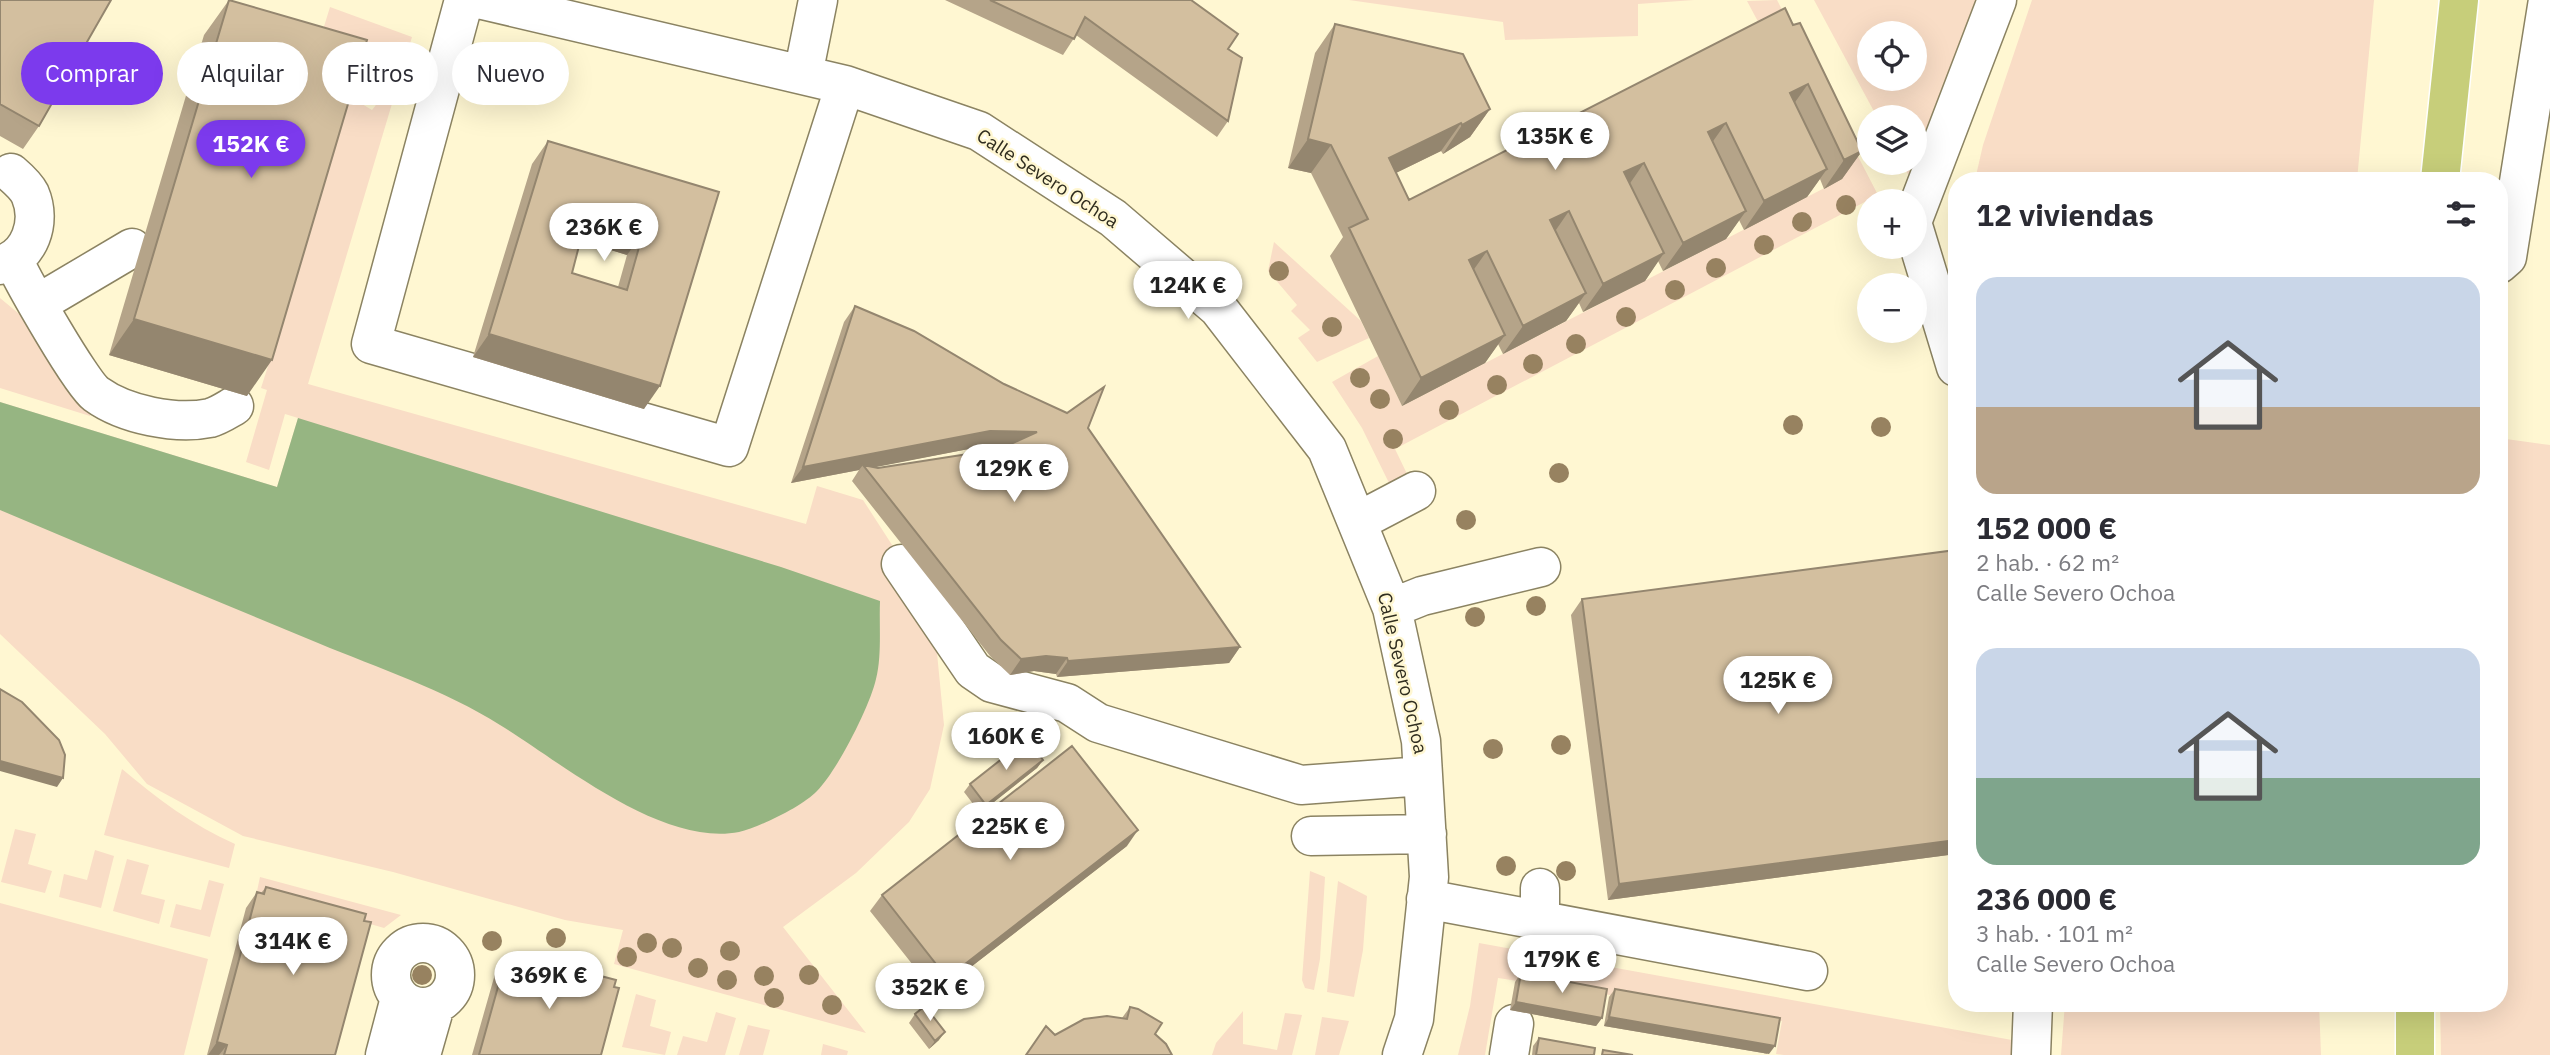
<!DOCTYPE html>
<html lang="es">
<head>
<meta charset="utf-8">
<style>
	:root { --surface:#fff; --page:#f2f2f3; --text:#2b2b33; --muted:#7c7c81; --accent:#7c3aed }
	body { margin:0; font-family:"IBM Plex Sans",sans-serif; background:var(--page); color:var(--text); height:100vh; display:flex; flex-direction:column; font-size:26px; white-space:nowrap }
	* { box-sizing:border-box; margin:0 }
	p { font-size:23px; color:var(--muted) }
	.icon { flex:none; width:38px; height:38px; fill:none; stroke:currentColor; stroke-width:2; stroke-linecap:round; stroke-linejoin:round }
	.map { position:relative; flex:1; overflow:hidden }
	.details { position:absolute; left:1948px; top:172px; width:560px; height:840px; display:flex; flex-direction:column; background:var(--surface); border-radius:28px; box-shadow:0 7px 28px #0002 }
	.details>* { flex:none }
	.top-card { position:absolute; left:21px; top:42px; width:665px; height:63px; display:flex; gap:14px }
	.buttons { position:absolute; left:1857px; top:21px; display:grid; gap:14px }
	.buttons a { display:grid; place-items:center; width:70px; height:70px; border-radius:50%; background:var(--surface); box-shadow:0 7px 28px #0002; font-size:35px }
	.price { position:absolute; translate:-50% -60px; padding:0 16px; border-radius:24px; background:#fff; color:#222; font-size:23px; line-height:46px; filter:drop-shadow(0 2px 4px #0008) }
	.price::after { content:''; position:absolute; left:50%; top:42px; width:21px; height:16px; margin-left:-10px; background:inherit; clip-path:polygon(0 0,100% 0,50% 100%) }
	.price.selected { background:var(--accent); color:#fff }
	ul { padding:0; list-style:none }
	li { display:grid; align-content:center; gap:14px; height:371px; padding:0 28px }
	li span { display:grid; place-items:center; height:217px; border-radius:21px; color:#555 }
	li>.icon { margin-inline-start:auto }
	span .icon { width:126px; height:126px; fill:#fffc; stroke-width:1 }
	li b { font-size:30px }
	h2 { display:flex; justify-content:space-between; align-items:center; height:84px; padding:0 28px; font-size:30px }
	.tag { padding:0 24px; border-radius:32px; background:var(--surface); box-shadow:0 7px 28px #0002; font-size:24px; line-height:63px }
	.tag.selected { background:var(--accent); color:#fff }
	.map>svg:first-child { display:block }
</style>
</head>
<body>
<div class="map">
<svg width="2550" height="1055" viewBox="0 0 2550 1055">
	<rect width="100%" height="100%" fill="#fff7d2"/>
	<path fill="#f9ddc6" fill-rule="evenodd" d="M1349 0H1694L1638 4V36L1505 40 1503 22Z
		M1777 0 1878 195 1395 449 1409 478 1390 485 1362 428 1332 382 1378 356 1402 406 1842 179 1747 1Z
		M1814 0H1982L1913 184 1902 163H1914V117H1877ZM1869 33H1914V79H1869Z
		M2032 0H2374L2357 180H1975L1983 145Z
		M330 7 412 37 308 384 806 524 817 486 863 500 896 551 898 584 937 653 944 725 930 789 909 822 856 873 783 927 866 1033 614 964 623 930 565 920 393 872 243 836 147 784 105 734 0 634V402L277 487 298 418 285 414 269 470 246 462 267 390 261 388 269 363 314 59ZM382 47C392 70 388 91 372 110L362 104 363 77 371 52Z
		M1274 242 1361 321 1369 338 1317 362 1298 338 1310 330 1291 311 1297 305 1268 271Z
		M0 298 24 318 63 386 91 412 90 416 0 388Z
		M2499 438 2550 445V1055H2441L2440 1003H2499Z
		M122 769C158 799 192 825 235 844L229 868 104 835Z
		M15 829 36 834 28 864 52 871 45 893 1 882Z
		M95 850 114 856 101 908 59 897 64 874 87 880Z
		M127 859 149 865 141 894 165 900 159 924 113 911Z
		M1310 871 1325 877 1320 959 1314 990 1305 988 1302 980Z
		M260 877 401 915 384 928 257 891Z
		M209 880 224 884 210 937 170 927 176 904 201 910Z
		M1338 881 1367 896 1363 950 1354 997 1327 992Z
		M0 903 208 959 184 1055H0Z
		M1479 943 2012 1040 2011 1055H1784L1776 1054 1782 1021 1498 978 1485 1055H1458L1470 1006Z
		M636 994 656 1000 650 1026 671 1032 665 1055 622 1047Z
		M2065 1003H2319L2321 1055H2061Z
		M1243 1011V1044L1277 1050 1285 1013 1302 1015 1292 1055H1212L1216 1043Z
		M716 1012 736 1018 725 1055H677L683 1036 707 1042Z
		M1322 1017 1349 1021 1339 1055H1315Z
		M748 1025 770 1030 763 1055H739Z
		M823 1044 848 1051 847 1055H821Z"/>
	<path fill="#96b582" d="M0 402 277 487 298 418 781 567 880 601C879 626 882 655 876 679 870 706 837 771 817 791 803 806 760 827 739 832 662 847 562 763 500 725 445 690 378 668 318 643 212 599 106 555 0 510Z"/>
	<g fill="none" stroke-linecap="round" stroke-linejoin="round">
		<g stroke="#8b8362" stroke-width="41">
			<path id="minor" d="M464 0 371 344 729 447 845 85
				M483 0 845 85 979 131 1113 218 1218 308 1327 449 1392 608 1421 741 1429 877 1414 1019 1402 1055
				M803 75 818 0
				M1914 217 1997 0
				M1914 229 1956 367
				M14 261C24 283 81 383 96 394 125 415 176 425 210 418 218 416 227 410 234 406
				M2499 264 2507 257 2548 0
				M0 265C30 257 42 222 30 194 26 186 18 179 11 173
				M39 303 132 248
				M1357 522 1416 491
				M901 564 973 670 992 683 1067 703 1098 723 1301 785 1423 776
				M1392 608 1422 596 1541 567
				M1311 836 1427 834
				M1426 899 1808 971
				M1540 923V888
				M391 975a32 32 0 1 1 64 0a32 32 0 1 1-64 0Z
				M385 1055 400 998
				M421 1055 435 1006
				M1509 1055 1514 1024
				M2031 1055 2033 1003"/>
		</g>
		<g stroke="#fff" stroke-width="41">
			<path id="major" d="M2440 180 2459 0
				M2415 1003V1055"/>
		</g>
		<use href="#minor" stroke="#fff" stroke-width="38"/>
		<use href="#major" stroke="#c7ce7a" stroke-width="38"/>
	</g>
	<g fill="#978260">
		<circle cx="1846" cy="205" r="10"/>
		<circle cx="1802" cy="222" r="10"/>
		<circle cx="1764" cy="245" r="10"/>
		<circle cx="1716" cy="268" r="10"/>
		<circle cx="1279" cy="271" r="10"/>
		<circle cx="1675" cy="290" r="10"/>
		<circle cx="1626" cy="317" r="10"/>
		<circle cx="1332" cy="327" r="10"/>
		<circle cx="1576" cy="344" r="10"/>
		<circle cx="1533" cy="364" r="10"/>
		<circle cx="1360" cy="378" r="10"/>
		<circle cx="1497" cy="385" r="10"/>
		<circle cx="1380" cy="399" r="10"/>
		<circle cx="1449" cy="410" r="10"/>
		<circle cx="1793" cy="425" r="10"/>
		<circle cx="1881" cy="427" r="10"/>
		<circle cx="1393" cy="439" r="10"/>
		<circle cx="1559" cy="473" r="10"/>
		<circle cx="1466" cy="520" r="10"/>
		<circle cx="1536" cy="606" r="10"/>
		<circle cx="1475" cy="617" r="10"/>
		<circle cx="1561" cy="745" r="10"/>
		<circle cx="1493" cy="749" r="10"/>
		<circle cx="1506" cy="866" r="10"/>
		<circle cx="1566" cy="871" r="10"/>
		<circle cx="556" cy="938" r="10"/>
		<circle cx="492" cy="941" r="10"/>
		<circle cx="647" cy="943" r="10"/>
		<circle cx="672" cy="948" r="10"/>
		<circle cx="730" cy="951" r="10"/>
		<circle cx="627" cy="957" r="10"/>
		<circle cx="698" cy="968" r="10"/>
		<circle cx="422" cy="975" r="10"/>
		<circle cx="809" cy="975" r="10"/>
		<circle cx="764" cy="976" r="10"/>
		<circle cx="727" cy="980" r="10"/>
		<circle cx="774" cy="998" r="10"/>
		<circle cx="832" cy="1005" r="10"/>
	</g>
	<path fill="#b5a489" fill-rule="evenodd" d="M0 0 39 126 23 149 0 136Z
		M229 0 247 396 109 355 204 35Z
		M945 0H1191L1228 49V121L1217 137 1076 35 1063 55Z
		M1335 24 1490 109 1470 137 1443 154 1441 151 1396 173 1409 200 1793 25 1862 151 1842 179 1824 189 1820 179 1807 197 1744 230 1739 220 1726 239 1663 271 1658 261 1645 281 1583 312 1579 303 1566 321 1503 354 1498 344 1485 363 1402 406 1330 256 1343 237 1311 173 1288 168 1315 53Z
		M548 141 719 192 644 409 473 357 532 164ZM580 240 627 255 618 287 572 273Z
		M855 306 1088 428 1240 647 1229 663 1057 677 1056 674 1034 671 1010 675 990 656 852 481 859 470 791 483 844 322ZM979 447H1003L1000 449 878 468 874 467Z
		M1956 550V854L1608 900 1571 615 1582 599Z
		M1043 760 1037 768 980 813 964 792 970 784Z
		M1127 846 936 994 870 911 882 895Z
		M266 887 335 1055H207L246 908 257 892 261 893Z
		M513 953 614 987 601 1055H472L495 974 506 958 510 959Z
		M1521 973 1602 1018 1596 1026 1510 1010 1515 982Z
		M1615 989 1769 1054 1604 1026 1609 997Z
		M1130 1007 1155 1034 1055 1035 1122 1018Z
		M915 1014 939 1040 929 1049 909 1023Z
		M1539 1038 1594 1055H1532L1533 1046Z"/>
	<path fill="#94866f" d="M1808 84 1788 112 1790 93Z
		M1490 109 1470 137 1443 154 1462 125Z
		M1461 123 1441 151 1369 186 1389 158Z
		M1726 123 1706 151 1708 132Z
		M1308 139 1331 145 1311 173 1288 168Z
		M1862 151 1842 179 1824 189 1844 160Z
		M1644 163 1624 192V172Z
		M1827 169 1807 197 1744 230 1764 201Z
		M1569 211 1549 240 1550 220Z
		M1746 211 1726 239 1663 271 1683 243Z
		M587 215 643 233 627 255 571 238Z
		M1487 251 1467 279 1469 260Z
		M1664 253 1645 281 1583 312 1603 284Z
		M1586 293 1566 321 1503 354 1523 326Z
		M134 319 272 360 247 396 109 355Z
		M489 334 660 386 644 409 473 357Z
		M1505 335 1485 363 1402 406 1421 378Z
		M990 431 1037 432 1026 448 979 447 866 469 863 465 859 470 791 483 803 467Z
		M1240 647 1229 663 1057 677 1068 661Z
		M1046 656 1067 658 1056 674 1034 671 1010 675 1021 659Z
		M1043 760 1037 768 980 813 986 805Z
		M0 761 63 778 57 787 0 771Z
		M1138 830 1127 846 936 994 947 978Z
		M1956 840V854L1608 900 1619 884Z
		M1516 1002 1602 1018 1596 1026 1510 1010Z
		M1609 1017 1775 1046 1769 1054 1604 1026Z
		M945 1032 939 1040 929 1049 935 1041Z
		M217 1042 227 1045 219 1055H208Z"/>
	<path fill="#d3bf9f" stroke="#94866f" stroke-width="2" fill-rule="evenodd" d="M0 0H111L39 126 0 104Z
		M229 0 367 40 272 360 134 319Z
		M990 0H1191L1238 34 1228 49 1242 58 1228 121 1085 17 1074 39Z
		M1785 8 1793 25 1800 23 1862 151 1844 160 1808 84 1790 93 1827 169 1764 201 1726 123 1708 132 1746 211 1683 243 1644 163 1624 172 1664 253 1603 284 1569 211 1550 220 1586 293 1523 326 1487 251 1469 260 1505 335 1421 378 1349 228 1368 219 1331 145 1308 139 1335 24 1463 54 1490 109 1462 125 1461 123 1389 158 1409 200Z
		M548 141 719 192 660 386 489 334ZM587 215 643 233 627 290 572 273Z
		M855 306 914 331 1004 384 1067 413 1104 387 1088 428 1240 647 1068 661 1067 658 1046 656 1021 659 1001 640 863 465 878 468 1000 449 1037 432 990 431 803 467Z
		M1956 550V840L1619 884 1582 599Z
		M0 689 22 702 59 740 65 755 63 778 0 761Z
		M1027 739 1043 760 986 805 970 784Z
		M1072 746 1138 830 947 978 882 895Z
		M266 887 366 914 364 921 371 922 335 1055H224L227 1045 217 1042 257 892 264 894Z
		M513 953 616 980 614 987 619 988 601 1055H479L506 958 512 960Z
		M1521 973 1607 989 1602 1018 1516 1002Z
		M1615 989 1780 1018 1775 1046 1609 1017Z
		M925 1006 945 1032 935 1041 915 1014Z
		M1130 1007 1138 1009 1162 1023 1155 1034 1166 1044 1172 1055H1026L1046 1026 1055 1035 1084 1019 1107 1016 1127 1019Z
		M1539 1038 1595 1048 1594 1055H1536Z
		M1603 1050 1633 1055H1602Z"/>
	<g text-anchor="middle" stroke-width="5" stroke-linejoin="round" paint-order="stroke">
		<g font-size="19" fill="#302d1f" stroke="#fff7d2">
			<text transform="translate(1048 178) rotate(33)" y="7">Calle Severo Ochoa</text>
			<text transform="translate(1403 673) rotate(77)" y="7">Calle Severo Ochoa</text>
		</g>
	</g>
</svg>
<div class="buttons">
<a><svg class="icon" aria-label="locate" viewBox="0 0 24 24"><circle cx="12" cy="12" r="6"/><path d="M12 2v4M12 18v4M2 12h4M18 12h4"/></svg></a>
<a><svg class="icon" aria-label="layers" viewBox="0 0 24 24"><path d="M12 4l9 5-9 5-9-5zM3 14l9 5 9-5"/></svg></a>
<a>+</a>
<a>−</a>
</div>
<b class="price" style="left:1555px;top:172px">135K €</b>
<b class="price selected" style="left:251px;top:180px">152K €</b>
<b class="price" style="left:604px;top:263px">236K €</b>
<b class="price" style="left:1188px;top:321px">124K €</b>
<b class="price" style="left:1014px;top:504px">129K €</b>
<b class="price" style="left:1778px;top:716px">125K €</b>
<b class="price" style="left:1006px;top:772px">160K €</b>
<b class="price" style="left:1010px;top:862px">225K €</b>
<b class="price" style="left:293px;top:977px">314K €</b>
<b class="price" style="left:1562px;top:995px">179K €</b>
<b class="price" style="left:549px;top:1011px">369K €</b>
<b class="price" style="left:930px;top:1023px">352K €</b>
<div class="top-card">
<a class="tag selected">Comprar</a>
<a class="tag">Alquilar</a>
<a class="tag">Filtros</a>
<a class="tag">Nuevo</a>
</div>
<section class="details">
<h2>12 viviendas<svg class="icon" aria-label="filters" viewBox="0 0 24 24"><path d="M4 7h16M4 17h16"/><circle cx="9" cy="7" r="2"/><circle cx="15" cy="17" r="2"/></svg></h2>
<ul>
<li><span style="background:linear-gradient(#c9d6e8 60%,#b9a48a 0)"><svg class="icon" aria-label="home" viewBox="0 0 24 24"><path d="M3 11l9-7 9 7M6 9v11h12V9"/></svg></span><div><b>152 000 €</b><p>2 hab. · 62 m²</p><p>Calle Severo Ochoa</p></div></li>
<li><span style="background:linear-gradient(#c9d6e8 60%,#7fa58c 0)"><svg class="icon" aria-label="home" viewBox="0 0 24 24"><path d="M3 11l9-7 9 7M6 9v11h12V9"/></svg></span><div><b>236 000 €</b><p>3 hab. · 101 m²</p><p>Calle Severo Ochoa</p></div></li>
</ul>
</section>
</div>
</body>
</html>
